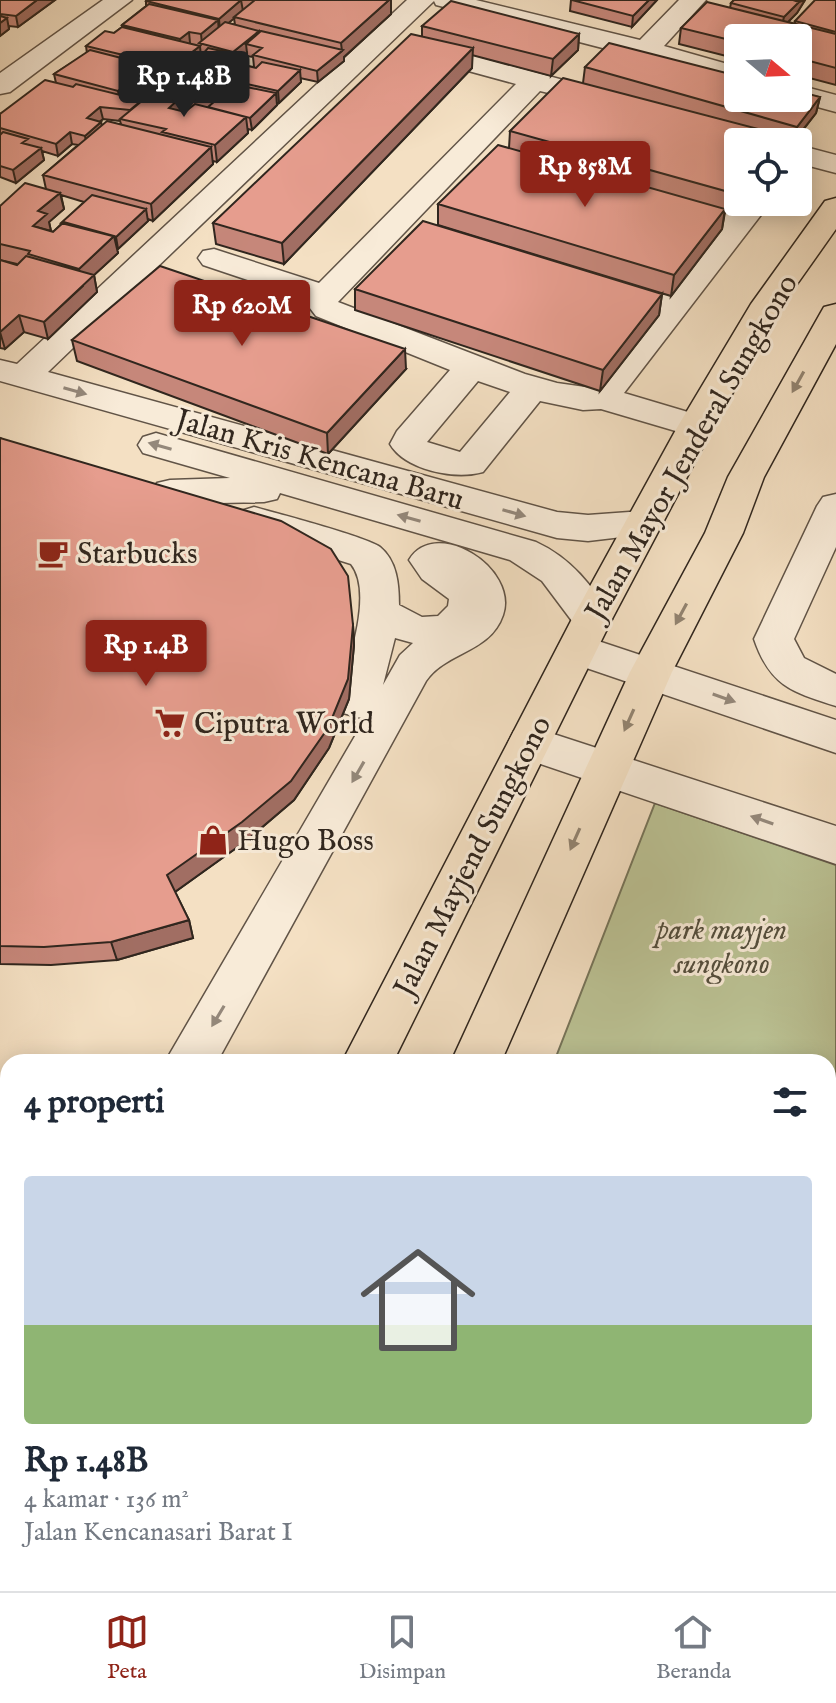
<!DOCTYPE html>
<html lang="id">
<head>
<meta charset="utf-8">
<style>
	:root { --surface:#fff; --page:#f2f2f3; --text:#1f2937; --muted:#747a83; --line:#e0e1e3; --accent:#8f2418 }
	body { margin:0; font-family:"IM FELL English",serif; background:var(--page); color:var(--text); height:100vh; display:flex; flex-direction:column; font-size:30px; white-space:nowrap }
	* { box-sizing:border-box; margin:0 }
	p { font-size:26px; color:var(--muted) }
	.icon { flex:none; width:44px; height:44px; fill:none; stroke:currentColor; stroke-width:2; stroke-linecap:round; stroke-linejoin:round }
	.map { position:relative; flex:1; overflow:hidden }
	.panel { position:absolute; left:0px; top:1054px; width:836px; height:538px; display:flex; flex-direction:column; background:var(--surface); border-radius:24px 24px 0 0; box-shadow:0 4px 20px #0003 }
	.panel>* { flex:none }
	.needle { width:52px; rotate:109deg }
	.tools { position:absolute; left:724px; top:24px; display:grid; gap:16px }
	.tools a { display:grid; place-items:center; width:88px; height:88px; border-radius:8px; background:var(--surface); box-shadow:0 4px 20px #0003; font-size:40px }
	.price { position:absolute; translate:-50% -68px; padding:0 18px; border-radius:8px; background:var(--accent); color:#fff; font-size:26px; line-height:52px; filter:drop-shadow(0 2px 4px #0008) }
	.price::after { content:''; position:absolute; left:50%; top:48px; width:24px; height:18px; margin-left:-12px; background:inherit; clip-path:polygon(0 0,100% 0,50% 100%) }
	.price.current { background:#222; color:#fff }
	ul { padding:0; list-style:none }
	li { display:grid; align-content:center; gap:16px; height:424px; padding:0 24px }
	li span { display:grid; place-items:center; height:248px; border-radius:8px; color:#555 }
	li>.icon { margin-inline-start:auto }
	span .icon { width:144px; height:144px; fill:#fffc; stroke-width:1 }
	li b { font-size:34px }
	h2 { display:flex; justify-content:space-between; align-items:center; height:96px; padding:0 24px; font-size:34px }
	.dock { display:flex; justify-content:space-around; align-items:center; height:112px; border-top:2px solid var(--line); background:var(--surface); font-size:22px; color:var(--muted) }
	.dock a { display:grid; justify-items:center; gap:4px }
	.dock .current { color:var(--accent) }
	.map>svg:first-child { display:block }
</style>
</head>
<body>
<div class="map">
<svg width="836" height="1591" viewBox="0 0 836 1591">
	<rect width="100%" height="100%" fill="#f4e0c3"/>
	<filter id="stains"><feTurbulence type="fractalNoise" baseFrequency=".0025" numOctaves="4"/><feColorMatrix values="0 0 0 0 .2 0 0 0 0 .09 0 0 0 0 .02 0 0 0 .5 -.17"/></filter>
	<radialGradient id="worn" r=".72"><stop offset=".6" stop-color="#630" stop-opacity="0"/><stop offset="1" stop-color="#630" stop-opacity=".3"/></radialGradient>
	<path fill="#bbc294" stroke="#767459" stroke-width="2" d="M655 803 836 865V1591H347L350 1584H828V1062H554Z"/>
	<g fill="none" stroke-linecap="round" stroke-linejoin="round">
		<g stroke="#615447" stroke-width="3">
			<path id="minor" d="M103 0H132L10 92 0 94V73Z
				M407 0H476L640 40 679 0H706L664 46 738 67V83L436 5 434 1 48 372 557 512 588 515 643 511 656 515 662 524 656 533 588 541 557 538 0 381V360L17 364Z
				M415 40 567 81 571 87 567 93 557 95 540 91 338 302 525 374 557 383 592 388 652 312 593 292 588 285 593 278 604 275 666 295 718 230 656 212 652 206 656 200 667 197 730 214 740 202H766L768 205 764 211 624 393 708 418 714 426 708 434 696 437 601 409 583 410 540 401 483 472C455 480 405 470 390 444L397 431 450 370 316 316 306 303 307 300 203 265 198 258 203 251 214 249 319 283 516 84 406 54 402 48 406 42ZM478 381 510 392 460 452 427 442Z
				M798 85 836 95V112L788 99 798 98Z
				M798 145 836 155V173L798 163Z
				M156 433 536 542C571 558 593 586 612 619L606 629 592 633 578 629 542 581 510 560 280 493 277 499 264 502 170 504 157 501 152 492 157 483 170 480 230 478 143 453 138 445 143 437Z
				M836 494V547L794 639 804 658 836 674V706C792 692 770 686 754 639L817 506 823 497Z
				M254 507C276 513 367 537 380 547 397 561 399 584 399 605L422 617 438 616 448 606 449 599 422 579 409 560C435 516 519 568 503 615 490 653 447 651 426 681L217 1062H165L365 719 343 713 337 702C346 668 375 594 351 564L241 529 235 520 241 511ZM395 638 413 643 400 655 383 685Z
				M577 634 836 720V753L563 660 557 649 563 638Z
				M529 726 836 826V864L514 755 508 743 514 731Z"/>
		</g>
		<g stroke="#30261e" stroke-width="3">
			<path id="major" d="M836 198V229L783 304 714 426 612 619 393 1062H342L572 619 678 426 751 304 825 201Z
				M836 304V344L764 477 743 533 672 672 501 1062H451L630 672 705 533 728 477 820 314 824 307Z
				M67 1584H131L128 1591H65Z
				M211 1584H274L271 1591H209Z"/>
		</g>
		<use href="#minor" fill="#f8ebd8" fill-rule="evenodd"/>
		<use href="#major" fill="#f4e0c3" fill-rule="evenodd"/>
	</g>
	<path fill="#c6877a" stroke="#30261e" stroke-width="2" fill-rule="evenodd" d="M0 0H55L18 27 9 26V29L0 36Z
		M147 0H391V14L344 57V61L318 82 300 78 301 82 279 103H277V105L252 130 248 129V133L217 162 213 161V164L153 221 148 219V221L118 249H117L118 253 94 275 97 292 48 339 24 332 5 349 0 348V260L17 264 0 260V206L46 189 43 175 78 145 72 144 58 156 42 151 44 160 16 183 0 177V114L56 83 54 74 87 53 86 46 114 33 122 27V25L146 6V1ZM234 18 235 25 228 23ZM247 53V56L253 57 254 67 245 66 243 56ZM195 63 186 73 177 80 165 70 172 64 189 68ZM183 105 191 107 185 112 182 111V106ZM103 119 120 121 121 124 102 125 99 122ZM61 195 84 202 53 232 51 231 49 222 64 209Z
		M571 0H657L632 27 570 11Z
		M734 0H805L797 13 788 22 795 24V21L836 0V85L798 75V38H738V59L679 44 681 28 730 8 731 3Z
		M422 26 579 34 578 50 551 76 472 55V68L284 264 216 244 213 223 422 37Z
		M585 67 820 97 816 113 794 142 780 139 738 202 732 214 725 212 722 229 671 296 438 225V204L509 148 510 131 583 83Z
		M355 289 662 294 659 315 600 391 355 310Z
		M72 340 406 369 328 454 77 361Z
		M0 438 353 625 354 645 349 699 329 748 294 800 246 841 175 892 189 920 193 938 117 960 51 965 0 964Z"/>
	<path fill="#a16e63" stroke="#30261e" stroke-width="2" d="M37 0H55L18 27 16 16Z
		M241 0 243 11 220 30 219 19Z
		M389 0H391V14L344 57V61L318 82 317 71 342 51 341 43Z
		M649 0H657L632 27 633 16Z
		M805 0 797 13 781 29 784 17 799 2Z
		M7 18 9 29 0 36V23Z
		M218 20 219 32 202 44 201 34Z
		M259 31 260 42 246 44 247 53 234 64 233 52Z
		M189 32 190 43 181 51 180 39Z
		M579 34 578 50 551 76 553 59Z
		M200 46 201 58 189 68 187 56Z
		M473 48 472 68 284 264 282 243Z
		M170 52 172 64 158 75 156 63Z
		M244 56 246 68 236 63Z
		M300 70 301 82 279 103 278 91Z
		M176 72 177 84 164 95 162 83Z
		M136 76 138 88 120 102 118 91Z
		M181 93 183 105 182 106 183 114 169 108Z
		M276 93 277 105 252 130 250 118Z
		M820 97 816 113 793 142 797 127Z
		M100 107 103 119 89 130 87 118Z
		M246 117 248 133 217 162 215 145Z
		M101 122 104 134 87 148 85 136Z
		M70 132 72 144 58 156 56 144Z
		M211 147 213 164 153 221 151 204Z
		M41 148 44 160 16 183 13 170Z
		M738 191V202H741L732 214 736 194Z
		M60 193 64 209 49 222 51 231 33 226 38 211Z
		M146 209 148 221 118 249 116 237Z
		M725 209 722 229 671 296 674 275Z
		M114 236 118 253 94 275 97 292 48 339 44 322 83 286 79 269Z
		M662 294 659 315 600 391 603 370Z
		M19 315 24 332 5 349 0 332Z
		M405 349 406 369 328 454 327 433Z
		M353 625 354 645 349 699 329 748 294 800 246 841 172 894 167 875Z
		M189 920 193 938 117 960 111 942Z"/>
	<path fill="#e69d8e" stroke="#30261e" stroke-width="2" d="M0 0H37L16 16 0 14Z
		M147 0H241L219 19 146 1Z
		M255 0H389L341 43 234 17Z
		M572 0H649L633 16Z
		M734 0H793L799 2 784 17 731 3Z
		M815 0H836V32L795 21Z
		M451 1 579 34 553 59 422 26Z
		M707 2 836 34V68L798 58V38H738V42L681 28Z
		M149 4 218 20 201 34 189 32 180 39 122 25Z
		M0 16 7 18 0 23Z
		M225 22 259 31 233 52 199 43Z
		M122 27 200 46 187 56 170 52 156 63 86 46 105 31 114 33Z
		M261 31 343 50 317 71 253 55 262 48 246 44Z
		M411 34 473 48 282 243 213 223Z
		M609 43 738 76V98H798V91L820 97 797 127 585 67Z
		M208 48 244 56 236 63 256 68 262 62 300 70 278 91 211 76 207 79 276 93 250 118 208 107 215 101 181 93 177 97 159 92 186 73Z
		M90 50 176 72 162 83 136 76 118 91 54 74Z
		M563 78 781 135 776 142H738V191L736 194 510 131Z
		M45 80 73 87 76 84 124 96 136 86 153 91 130 110 100 107 87 118 101 122 85 136 70 132 56 144 0 128V114Z
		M154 91 180 98 169 108 185 112 195 104 246 117 215 145 162 132 166 129 120 119Z
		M107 121 211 147 151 204 43 175Z
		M3 132 28 139 22 143 41 148 13 170 0 166V135Z
		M498 145 725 209 674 275 438 204Z
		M25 183 60 193 38 211 47 214 33 226 53 232 64 222 114 236 79 269 28 254 30 251 0 244V206Z
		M92 195 146 209 116 237 61 223Z
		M423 221 662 294 603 370 355 289Z
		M26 256 94 275 44 322 19 315 0 332V260L17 265Z
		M160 266 405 349 327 433 72 340Z
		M0 438 281 521 331 549 348 576 353 625 348 679 328 728 291 781 242 822 167 875 189 920 111 942 44 947 0 946Z
		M0 1340 8 1343V1469L0 1465Z"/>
	<defs><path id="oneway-solid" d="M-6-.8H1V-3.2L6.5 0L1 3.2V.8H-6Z" transform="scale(2)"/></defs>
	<g fill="#928370">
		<use href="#oneway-solid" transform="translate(798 382) rotate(119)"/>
		<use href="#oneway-solid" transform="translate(681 614) rotate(118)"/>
		<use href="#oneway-solid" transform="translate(629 720) rotate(114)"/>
		<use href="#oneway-solid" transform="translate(575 839) rotate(114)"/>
	</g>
	<g fill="#94887b">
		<use href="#oneway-solid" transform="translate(75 391) rotate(16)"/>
		<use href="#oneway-solid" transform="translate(160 446) rotate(-164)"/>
		<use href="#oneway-solid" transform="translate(514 513) rotate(16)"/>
		<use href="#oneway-solid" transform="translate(409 518) rotate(-164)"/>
		<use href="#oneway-solid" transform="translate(724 698) rotate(19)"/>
		<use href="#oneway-solid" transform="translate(358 772) rotate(120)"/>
		<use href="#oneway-solid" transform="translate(762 820) rotate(-161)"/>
		<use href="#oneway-solid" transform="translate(218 1016) rotate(121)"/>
	</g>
	<defs>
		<g id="cafe-bare" transform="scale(2.4)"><path d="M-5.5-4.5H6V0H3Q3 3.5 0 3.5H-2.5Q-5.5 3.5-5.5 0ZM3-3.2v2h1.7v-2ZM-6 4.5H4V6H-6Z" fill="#8f2418" stroke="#f8ebd8" stroke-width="2.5" paint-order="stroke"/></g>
		<g id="supermarket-bare" transform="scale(2.4)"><path d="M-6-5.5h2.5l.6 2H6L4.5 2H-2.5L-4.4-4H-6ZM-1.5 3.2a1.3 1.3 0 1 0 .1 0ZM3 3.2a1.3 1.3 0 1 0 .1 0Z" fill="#8f2418" stroke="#f8ebd8" stroke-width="2.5" paint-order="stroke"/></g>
		<g id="shop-bare" transform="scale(2.4)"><path d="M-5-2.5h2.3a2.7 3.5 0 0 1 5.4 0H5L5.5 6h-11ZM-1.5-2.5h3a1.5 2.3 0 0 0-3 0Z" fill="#8f2418" stroke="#f8ebd8" stroke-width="2.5" paint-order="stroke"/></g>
	</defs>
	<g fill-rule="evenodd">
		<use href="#cafe-bare" x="53" y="553"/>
		<use href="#supermarket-bare" x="170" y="723"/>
		<use href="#shop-bare" x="213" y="840"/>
	</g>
	<g text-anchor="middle" stroke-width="6" stroke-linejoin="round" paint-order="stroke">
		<g font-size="30" fill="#30261e" stroke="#f8ebd8">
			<text transform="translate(691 447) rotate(-60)" y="10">Jalan Mayor Jenderal Sungkono</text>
			<text transform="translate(320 459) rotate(16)" y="10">Jalan Kris Kencana Baru</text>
			<text transform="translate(472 856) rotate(-63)" y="10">Jalan Mayjend Sungkono</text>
		</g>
		<g font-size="30" fill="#30261e" stroke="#f8ebd8" text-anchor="start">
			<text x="77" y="563">Starbucks</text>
			<text x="194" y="733">Ciputra World</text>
			<text x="237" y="850">Hugo Boss</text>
		</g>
		<g font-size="30" font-style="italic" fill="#534d3c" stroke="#f8ebd8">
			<text x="722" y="939">park mayjen<tspan x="722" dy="34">sungkono</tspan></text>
		</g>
	</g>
	<rect width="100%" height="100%" filter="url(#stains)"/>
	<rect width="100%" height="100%" fill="url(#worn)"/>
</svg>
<div class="tools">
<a><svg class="needle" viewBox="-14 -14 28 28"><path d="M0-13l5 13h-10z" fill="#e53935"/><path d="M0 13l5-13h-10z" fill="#747a83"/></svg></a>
<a><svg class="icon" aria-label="locate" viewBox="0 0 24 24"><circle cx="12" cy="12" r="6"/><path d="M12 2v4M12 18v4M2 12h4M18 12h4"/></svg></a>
</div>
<b class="price current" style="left:184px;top:119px">Rp 1.48B</b>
<b class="price" style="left:585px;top:209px">Rp 858M</b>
<b class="price" style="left:242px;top:348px">Rp 620M</b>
<b class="price" style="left:146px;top:688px">Rp 1.4B</b>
<section class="panel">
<h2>4 properti<svg class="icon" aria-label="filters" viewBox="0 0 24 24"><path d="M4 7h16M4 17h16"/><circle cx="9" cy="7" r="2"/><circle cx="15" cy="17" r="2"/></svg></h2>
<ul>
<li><span style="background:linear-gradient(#c9d6e8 60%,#8fb573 0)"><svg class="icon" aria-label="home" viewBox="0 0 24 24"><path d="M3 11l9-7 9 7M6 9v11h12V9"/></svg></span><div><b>Rp 1.48B</b><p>4 kamar · 136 m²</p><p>Jalan Kencanasari Barat I</p></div></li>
</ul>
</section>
</div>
<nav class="dock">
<a class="current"><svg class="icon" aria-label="map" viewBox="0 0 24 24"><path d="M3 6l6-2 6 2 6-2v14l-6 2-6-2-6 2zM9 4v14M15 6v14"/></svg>Peta</a>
<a><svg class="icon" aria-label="saved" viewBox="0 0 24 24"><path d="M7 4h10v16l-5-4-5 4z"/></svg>Disimpan</a>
<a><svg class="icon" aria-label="home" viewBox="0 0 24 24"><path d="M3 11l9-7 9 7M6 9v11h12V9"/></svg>Beranda</a>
</nav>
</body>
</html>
